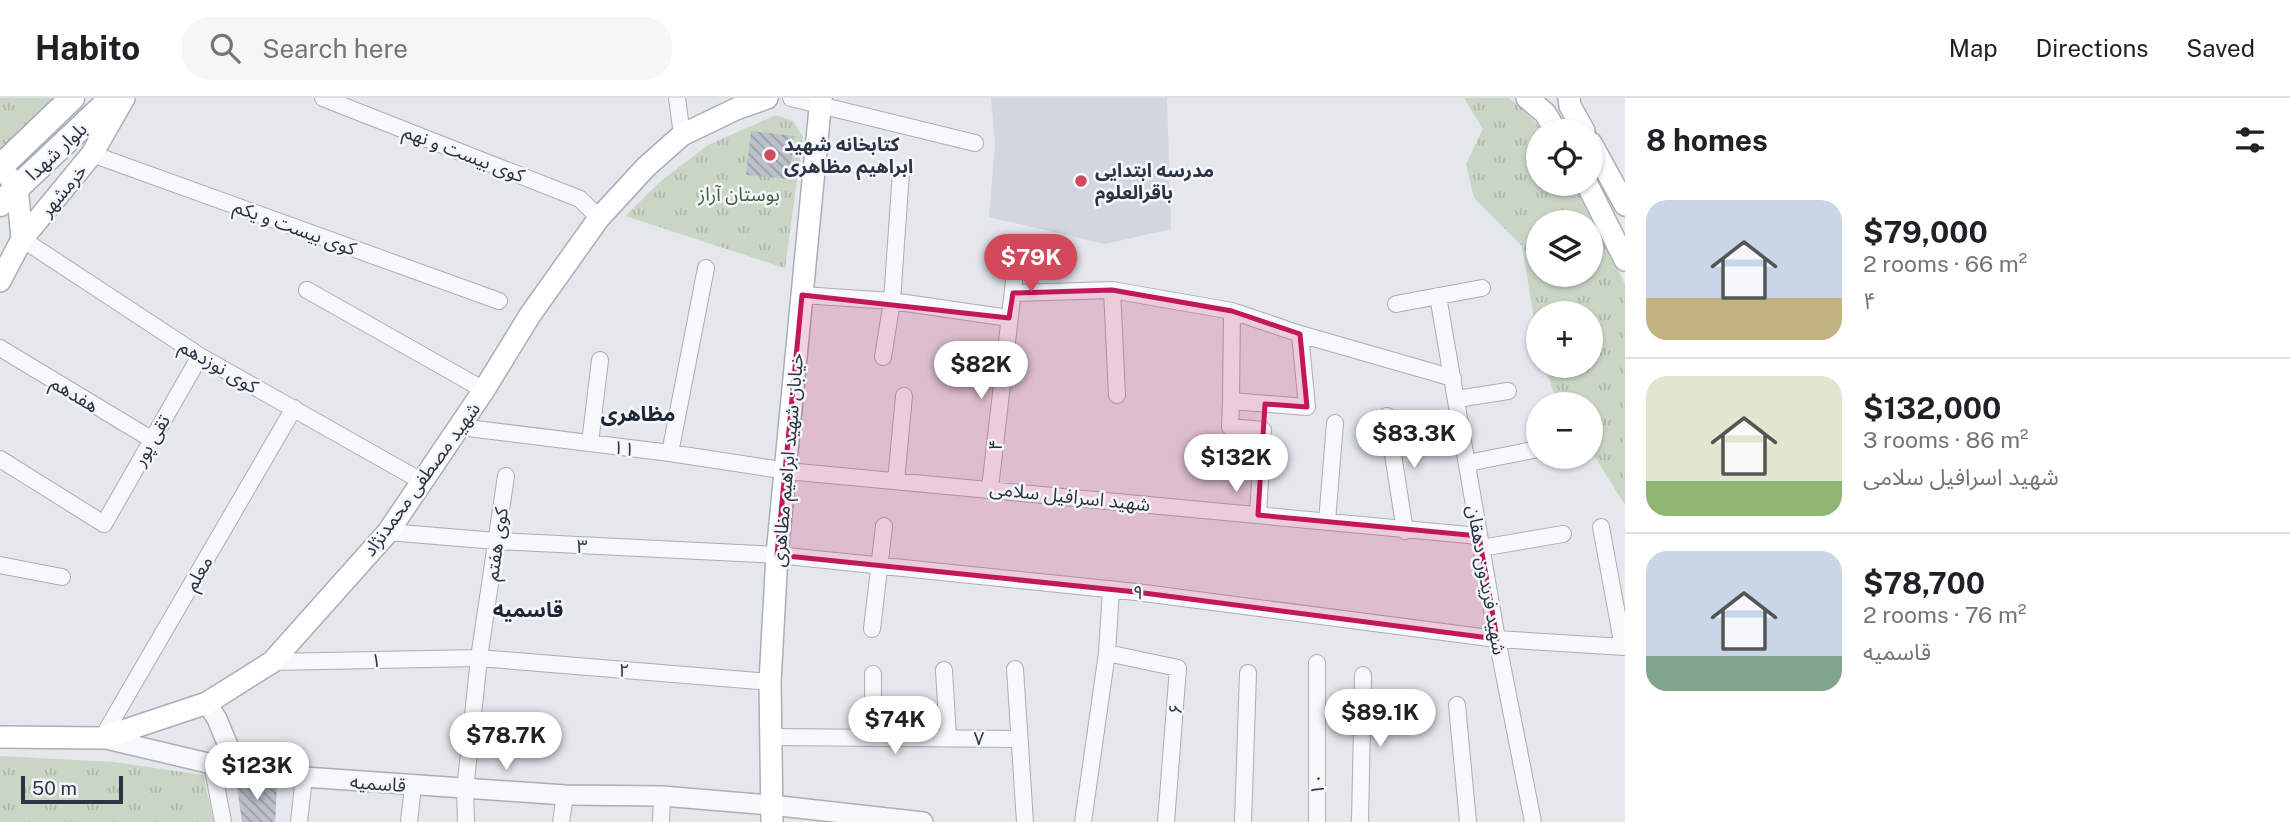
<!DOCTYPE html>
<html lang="en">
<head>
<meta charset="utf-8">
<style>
	:root { --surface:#fff; --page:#f6f6f6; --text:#202124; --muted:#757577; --line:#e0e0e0; --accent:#d1495b }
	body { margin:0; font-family:"Public Sans","Noto Sans Arabic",sans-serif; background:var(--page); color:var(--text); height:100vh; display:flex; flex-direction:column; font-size:26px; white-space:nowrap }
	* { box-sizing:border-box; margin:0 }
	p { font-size:23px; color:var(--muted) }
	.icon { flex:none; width:38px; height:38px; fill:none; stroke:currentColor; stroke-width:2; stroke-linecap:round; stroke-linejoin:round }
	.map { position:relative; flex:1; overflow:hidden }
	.panel { display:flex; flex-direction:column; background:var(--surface); width:665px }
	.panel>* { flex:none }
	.tools { position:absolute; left:1526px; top:21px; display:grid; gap:14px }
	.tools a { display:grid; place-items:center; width:77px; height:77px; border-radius:50%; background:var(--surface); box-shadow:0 2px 5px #0004; font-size:35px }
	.scale { position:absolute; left:21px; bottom:18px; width:102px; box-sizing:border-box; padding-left:7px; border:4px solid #2b3445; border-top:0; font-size:19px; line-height:24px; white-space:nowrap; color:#2b3445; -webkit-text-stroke:5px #f4f6f9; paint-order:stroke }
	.price { position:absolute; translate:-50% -60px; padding:0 16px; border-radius:24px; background:#fff; color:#222; font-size:23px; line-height:46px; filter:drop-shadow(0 2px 4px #0008) }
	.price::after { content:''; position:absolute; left:50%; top:42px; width:21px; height:16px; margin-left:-10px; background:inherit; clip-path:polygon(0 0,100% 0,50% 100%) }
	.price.on { background:var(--accent); color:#fff }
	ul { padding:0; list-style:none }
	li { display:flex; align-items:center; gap:21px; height:175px; padding:0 21px }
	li+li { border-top:2px solid var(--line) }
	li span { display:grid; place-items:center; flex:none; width:196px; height:140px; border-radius:21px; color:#555 }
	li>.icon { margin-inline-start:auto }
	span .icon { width:84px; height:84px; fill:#fffc; stroke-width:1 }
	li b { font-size:30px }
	h2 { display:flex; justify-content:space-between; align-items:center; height:84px; padding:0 21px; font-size:30px }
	header { display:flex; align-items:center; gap:42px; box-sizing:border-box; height:98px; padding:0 35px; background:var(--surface); border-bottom:2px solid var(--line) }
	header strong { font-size:33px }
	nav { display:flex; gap:38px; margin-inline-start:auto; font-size:24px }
	.search { width:490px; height:63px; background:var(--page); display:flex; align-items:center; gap:18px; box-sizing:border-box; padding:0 24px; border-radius:28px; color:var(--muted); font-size:26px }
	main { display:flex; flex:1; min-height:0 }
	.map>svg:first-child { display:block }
</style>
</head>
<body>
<header>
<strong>Habito</strong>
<div class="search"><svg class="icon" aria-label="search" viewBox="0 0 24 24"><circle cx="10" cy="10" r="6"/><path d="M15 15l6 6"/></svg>Search here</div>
<nav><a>Map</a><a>Directions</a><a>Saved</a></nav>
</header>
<main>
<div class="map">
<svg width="1625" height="724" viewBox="0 0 1625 724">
	<defs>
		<pattern id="grass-tufts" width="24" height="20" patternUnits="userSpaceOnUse" patternTransform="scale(1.75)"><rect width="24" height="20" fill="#c9d6c5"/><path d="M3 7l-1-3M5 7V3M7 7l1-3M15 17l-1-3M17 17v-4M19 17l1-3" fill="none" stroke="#adb8ab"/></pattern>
		<pattern id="building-back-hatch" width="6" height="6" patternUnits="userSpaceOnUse" patternTransform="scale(1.75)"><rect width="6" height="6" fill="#bbc0ca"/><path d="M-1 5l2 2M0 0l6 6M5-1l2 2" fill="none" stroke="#989da6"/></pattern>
	</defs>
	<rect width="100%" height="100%" fill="#e4e7ec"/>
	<path fill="#d2d6de" d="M991 0H1167L1171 131 1105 146 989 119 995 47Z"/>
	<path fill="url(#grass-tufts)" fill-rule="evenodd" d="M0 0H56L0 56Z
		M1464 0H1509L1530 18 1543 33H1538V86H1574L1625 186V407L1591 353V306H1561L1554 296 1545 268H1591V215H1538V245L1522 148 1474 100 1466 66 1483 31ZM1591 124V177H1538V124Z
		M776 17 793 23 803 39 785 170 625 118 661 83 708 47Z
		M0 658 114 664 203 677 214 724H0Z"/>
	<path fill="url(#building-back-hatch)" d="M751 33 794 38 789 81 746 77Z
		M236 683 277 688 275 724H242Z"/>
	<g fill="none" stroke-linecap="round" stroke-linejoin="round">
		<g stroke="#a9aeb7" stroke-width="18">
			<path id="minor" d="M323 0 580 101 599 120
				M677 0 682 37
				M791 0 975 45
				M92 56 499 203
				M22 141 200 258 423 384
				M307 192 484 292
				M1112 192 1117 297
				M1013 195 1112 192 1232 213 1300 236 1453 280
				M802 197 892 203 1009 220
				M1438 198 1497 541 1533 724
				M1396 206 1482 190
				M1232 213 1231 303 1307 309 1300 236
				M0 250 151 341
				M883 259 892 203 901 74
				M1457 301 1508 293
				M1231 303 1230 329 1263 332 1258 417
				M1387 318 1405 433
				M460 329 670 355 787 373 1479 438
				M590 345 600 262
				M670 355 706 170
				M0 361 104 426 200 258
				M1468 365 1538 351
				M896 383 904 298
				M990 390 1016 166
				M1327 423 1335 325
				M1601 429 1623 549
				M388 434 496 443 777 457 1136 494 1497 541 1625 549
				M1481 450 1563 436
				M0 467 62 479
				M872 531 884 428
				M1107 555 1178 570 1166 724
				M272 564 479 560 770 584
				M1015 571 1025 724
				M944 572 948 640
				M1457 607 1468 724
				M771 639 1019 641
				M102 640 294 310
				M873 640V576
				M212 666 223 724
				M299 724 304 679
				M409 724 413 688
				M466 724 465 692 479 560 506 378
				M561 724 565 697
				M661 724 662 698
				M1083 724 1107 555 1111 491
				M1243 724 1248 575
				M1317 724V565
				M1360 724 1363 577"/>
		</g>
		<g stroke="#a9aeb7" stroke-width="22">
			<path id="tertiary" d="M207 605 217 621 237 669
				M102 640 212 666 304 679 565 697 662 698 771 707 923 724"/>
		</g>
		<g stroke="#a9aeb7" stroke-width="24">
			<path id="secondary" d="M1527 0 1545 15 1556 33
				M1569 0 1570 8 1584 33
				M1591 45 1625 107
				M9 79 17 88 22 141
				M1587 86 1625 162
				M0 183 22 141 92 56 124 0
				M0 639 102 640 207 605 272 564 388 434 484 292 530 217 599 120 646 69 682 37 736 11 767 0
				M772 724 770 584 777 457 821 0"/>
		</g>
		<g stroke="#a3abb8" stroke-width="27">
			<path id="primary" d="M0 69 72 0
				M0 106 112 0"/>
		</g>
		<use href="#minor" stroke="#f7f8fa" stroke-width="16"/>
		<use href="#tertiary" stroke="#f7f8fa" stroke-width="19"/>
		<use href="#secondary" stroke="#fff" stroke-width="21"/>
		<use href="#primary" stroke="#fff" stroke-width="24"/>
	</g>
	<path fill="#c2185b" fill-opacity="0.2" stroke="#c2185b" stroke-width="5" stroke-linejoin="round" d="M1112 192 1232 213 1300 236 1307 309 1265 306 1258 417 1479 438 1497 541 1136 494 777 457 802 197 1009 220 1013 195Z"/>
	<g fill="#d1495b" stroke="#f4f6f9" stroke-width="2.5">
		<circle cx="770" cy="57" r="7"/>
		<circle cx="1081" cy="83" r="7"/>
	</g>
	<g text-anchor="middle" stroke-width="5" stroke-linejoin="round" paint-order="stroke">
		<g font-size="19" font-weight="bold" fill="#2b3445" stroke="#f4f6f9" text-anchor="start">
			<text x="784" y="53">کتابخانه شهید<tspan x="784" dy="22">ابراهیم مظاهری</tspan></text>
			<text x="1095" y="79">مدرسه ابتدایی<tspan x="1095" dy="22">باقرالعلوم</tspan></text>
		</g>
		<g font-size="19" fill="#2b3445" stroke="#f4f6f9">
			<text transform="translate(56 53) rotate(-43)" y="7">بلوار شهدا</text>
			<text transform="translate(464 55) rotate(21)" y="7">کوی بیست و نهم</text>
			<text transform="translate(63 92) rotate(-50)" y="7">خرمشهر</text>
			<text transform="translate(295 129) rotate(20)" y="7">کوی بیست و یکم</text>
			<text transform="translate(219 268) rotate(30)" y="7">کوی نوزدهم</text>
			<text transform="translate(75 296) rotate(31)" y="7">هفدهم</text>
			<text transform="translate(151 342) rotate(-60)" y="7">تقی پور</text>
			<text transform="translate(995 347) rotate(-84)" y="7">۴</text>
			<text transform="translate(624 350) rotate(7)" y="7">۱۱</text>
			<text transform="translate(787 362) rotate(-85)" y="7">خیابان شهید ابراهیم مظاهری</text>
			<text transform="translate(421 381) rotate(-54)" y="7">شهید مصطفی محمدنژاد</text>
			<text transform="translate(1070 398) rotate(6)" y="7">شهید اسرافیل سلامی</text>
			<text transform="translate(496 446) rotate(-82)" y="7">کوی هفتم</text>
			<text transform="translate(582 448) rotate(3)" y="7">۳</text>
			<text transform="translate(198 475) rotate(-60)" y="7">معلم</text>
			<text transform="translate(1487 482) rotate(80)" y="7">شهید فریدون دهقان</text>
			<text transform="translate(1138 494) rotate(7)" y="7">۹</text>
			<text transform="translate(376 562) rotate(-1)" y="7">۱</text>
			<text transform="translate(624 572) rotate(5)" y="7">۲</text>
			<text transform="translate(1175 611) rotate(-85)" y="7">۶</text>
			<text x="979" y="647">۷</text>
			<text transform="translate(378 685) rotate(4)" y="7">قاسمیه</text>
			<text transform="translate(1317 686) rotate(-90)" y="7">۱۰</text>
		</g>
		<g font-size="19" fill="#3f6138" stroke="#f4f6f9">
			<text x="739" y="103">بوستان آراز</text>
		</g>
		<g font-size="21" font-weight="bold" fill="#1d2536" stroke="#f4f6f9">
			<text x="638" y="323">مظاهری</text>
			<text x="528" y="519">قاسمیه</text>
		</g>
	</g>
</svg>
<div class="tools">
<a><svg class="icon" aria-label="locate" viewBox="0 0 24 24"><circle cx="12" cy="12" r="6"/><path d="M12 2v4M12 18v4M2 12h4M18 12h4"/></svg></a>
<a><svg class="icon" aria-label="layers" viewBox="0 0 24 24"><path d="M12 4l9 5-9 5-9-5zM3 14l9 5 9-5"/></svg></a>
<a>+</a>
<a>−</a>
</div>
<div class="scale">50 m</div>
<b class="price on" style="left:1031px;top:196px">$79K</b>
<b class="price" style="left:981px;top:303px">$82K</b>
<b class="price" style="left:1414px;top:372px">$83.3K</b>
<b class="price" style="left:1236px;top:396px">$132K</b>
<b class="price" style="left:1380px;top:651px">$89.1K</b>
<b class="price" style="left:895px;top:658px">$74K</b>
<b class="price" style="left:506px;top:674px">$78.7K</b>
<b class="price" style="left:257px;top:704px">$123K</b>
</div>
<section class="panel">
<h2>8 homes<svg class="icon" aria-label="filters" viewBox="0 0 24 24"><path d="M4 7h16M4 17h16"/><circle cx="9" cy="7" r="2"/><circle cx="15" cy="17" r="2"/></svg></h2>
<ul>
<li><span style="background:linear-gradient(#c9d6e8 70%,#c2b280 0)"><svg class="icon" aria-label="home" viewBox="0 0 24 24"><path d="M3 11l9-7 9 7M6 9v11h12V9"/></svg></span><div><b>$79,000</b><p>2 rooms · 66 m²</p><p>۴</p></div></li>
<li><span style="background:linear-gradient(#dfe7d0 75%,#8fb573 0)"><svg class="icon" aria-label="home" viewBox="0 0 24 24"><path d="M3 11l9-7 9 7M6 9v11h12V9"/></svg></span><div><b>$132,000</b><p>3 rooms · 86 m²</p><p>شهید اسرافیل سلامی</p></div></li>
<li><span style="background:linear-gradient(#c9d6e8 75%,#7fa58c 0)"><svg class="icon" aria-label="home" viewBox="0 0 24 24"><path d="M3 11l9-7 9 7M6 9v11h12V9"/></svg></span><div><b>$78,700</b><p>2 rooms · 76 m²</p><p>قاسمیه</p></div></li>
</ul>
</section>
</main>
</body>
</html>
